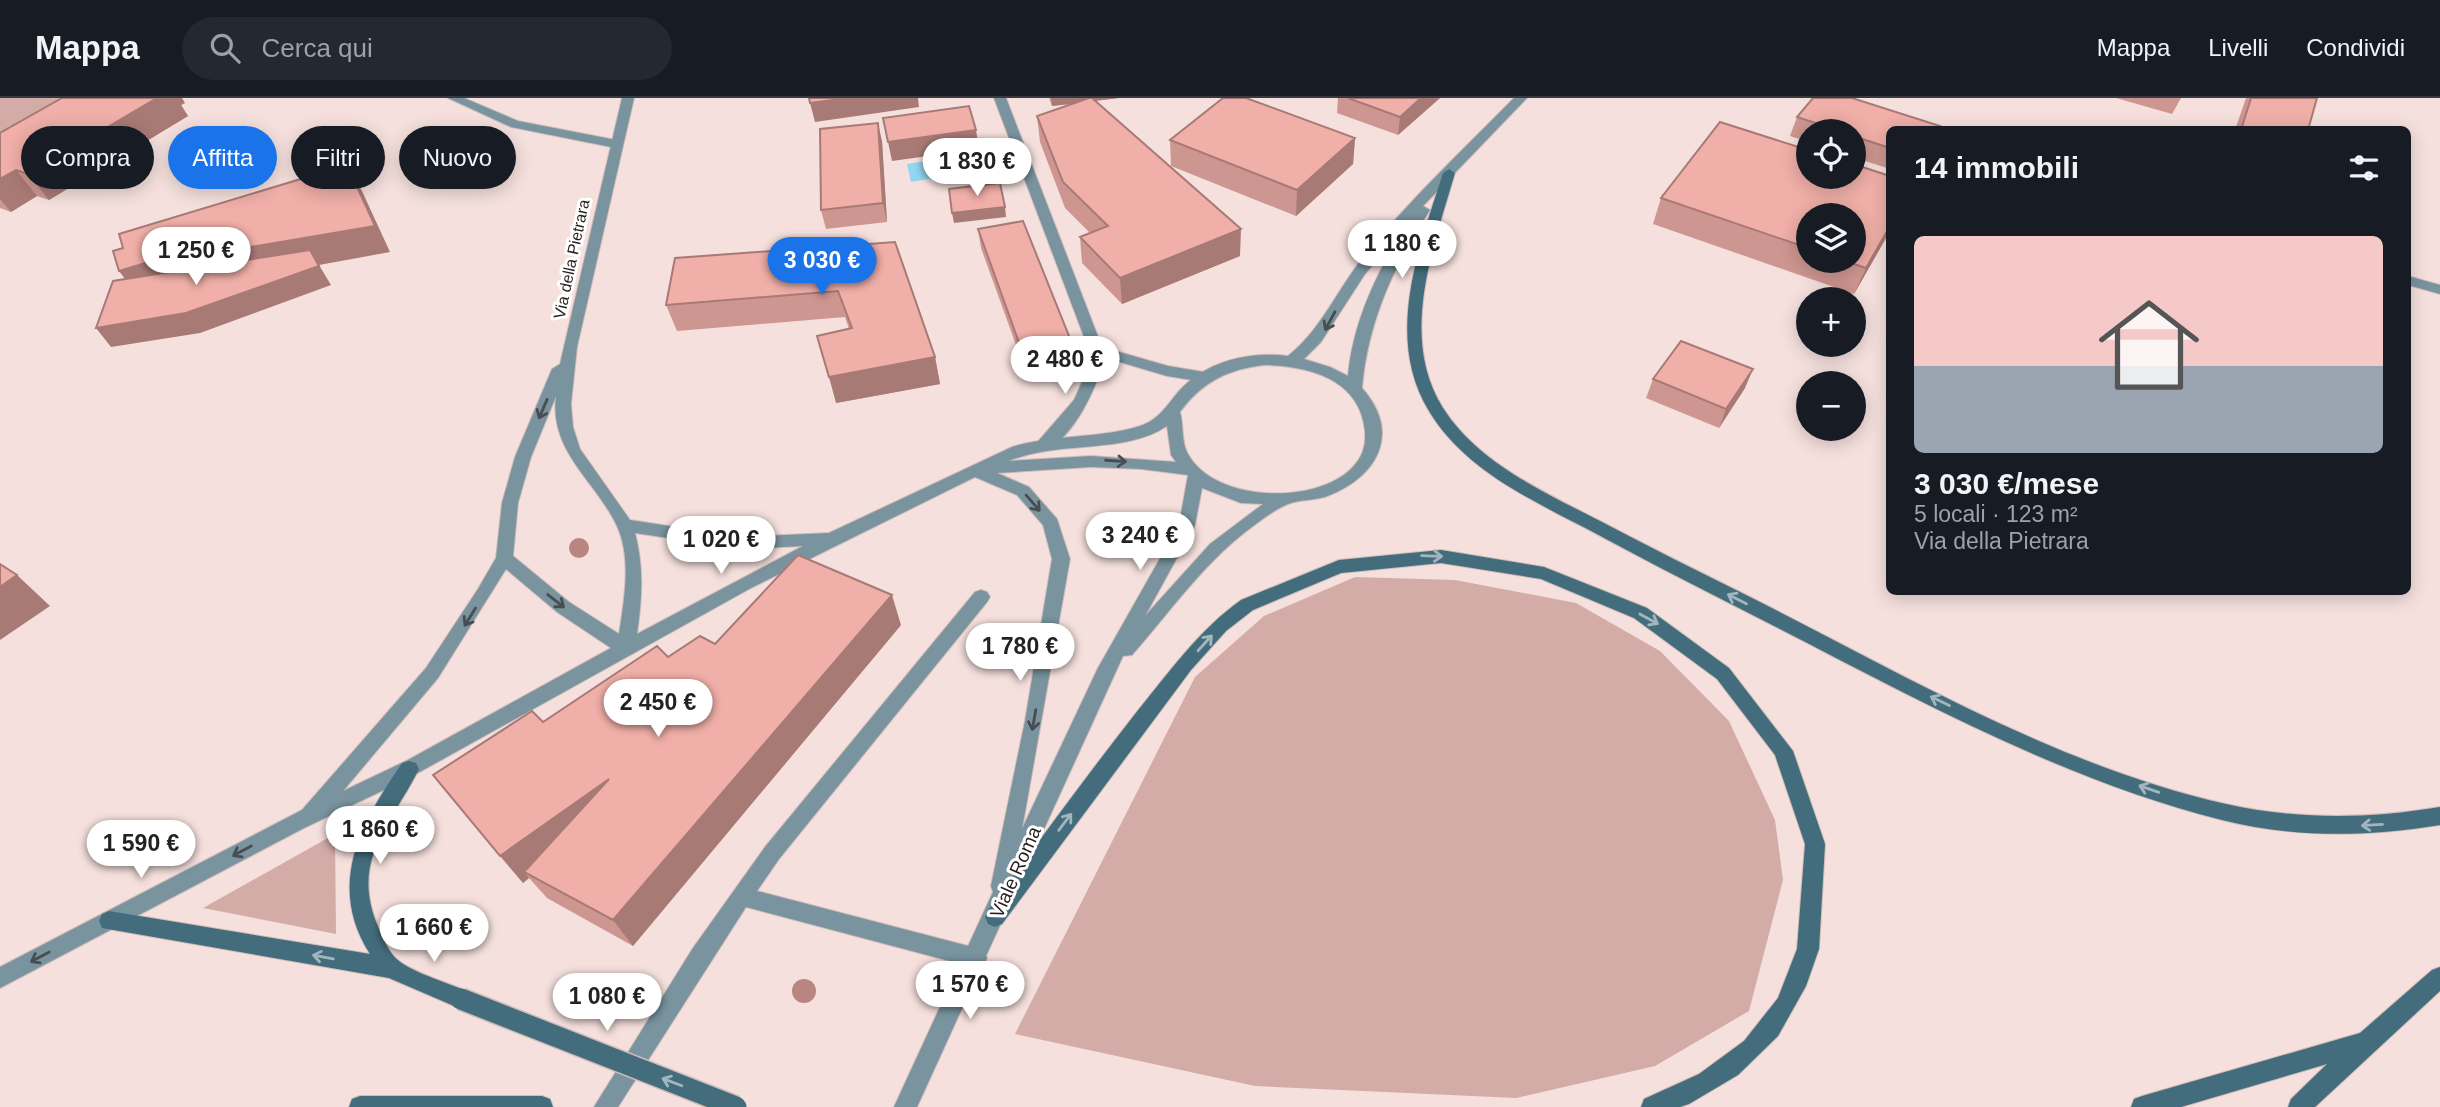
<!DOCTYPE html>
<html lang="it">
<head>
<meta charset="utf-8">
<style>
	:root { --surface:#171b24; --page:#242831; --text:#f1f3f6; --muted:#9ea1a6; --line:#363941; --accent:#1a73e8 }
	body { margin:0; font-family:Arial,sans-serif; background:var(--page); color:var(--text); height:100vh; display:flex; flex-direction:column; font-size:26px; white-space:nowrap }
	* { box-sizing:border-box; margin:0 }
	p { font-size:23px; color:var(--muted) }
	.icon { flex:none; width:38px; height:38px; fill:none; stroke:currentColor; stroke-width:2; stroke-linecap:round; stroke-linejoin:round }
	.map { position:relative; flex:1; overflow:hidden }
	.side { position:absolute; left:1886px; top:28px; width:525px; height:469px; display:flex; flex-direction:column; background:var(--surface); border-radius:10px; box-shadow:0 4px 18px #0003 }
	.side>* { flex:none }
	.banner { position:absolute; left:21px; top:28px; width:665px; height:63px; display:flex; gap:14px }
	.controls { position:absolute; left:1796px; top:21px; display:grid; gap:14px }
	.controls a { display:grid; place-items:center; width:70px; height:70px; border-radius:50%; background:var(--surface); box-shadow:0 4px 18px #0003; font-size:35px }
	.price { position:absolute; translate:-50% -60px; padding:0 16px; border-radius:24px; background:#fff; color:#222; font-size:23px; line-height:46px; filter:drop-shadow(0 2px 4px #0008) }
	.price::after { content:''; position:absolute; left:50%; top:42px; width:21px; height:16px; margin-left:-10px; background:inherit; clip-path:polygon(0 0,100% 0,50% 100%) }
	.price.on { background:var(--accent); color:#fff }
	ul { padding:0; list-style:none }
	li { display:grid; align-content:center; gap:14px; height:371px; padding:0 28px }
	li+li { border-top:2px solid var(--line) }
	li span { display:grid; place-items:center; height:217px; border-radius:10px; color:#555 }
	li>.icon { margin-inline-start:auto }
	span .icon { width:126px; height:126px; fill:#fffc; stroke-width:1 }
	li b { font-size:30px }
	h2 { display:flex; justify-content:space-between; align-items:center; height:84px; padding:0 28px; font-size:30px }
	.chip { padding:0 24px; border-radius:32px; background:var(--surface); box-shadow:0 4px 18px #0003; font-size:24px; line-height:63px }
	.chip.on { background:var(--accent); color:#fff }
	header { display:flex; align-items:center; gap:42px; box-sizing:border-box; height:98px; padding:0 35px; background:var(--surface); border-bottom:2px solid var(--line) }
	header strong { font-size:33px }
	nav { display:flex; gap:38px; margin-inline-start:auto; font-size:24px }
	.search { width:490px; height:63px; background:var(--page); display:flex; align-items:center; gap:18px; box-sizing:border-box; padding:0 24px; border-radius:38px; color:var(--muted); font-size:26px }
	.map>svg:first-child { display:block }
</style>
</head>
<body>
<header>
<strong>Mappa</strong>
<div class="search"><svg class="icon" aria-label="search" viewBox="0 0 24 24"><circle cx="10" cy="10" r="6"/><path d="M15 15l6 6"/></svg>Cerca qui</div>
<nav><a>Mappa</a><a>Livelli</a><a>Condividi</a></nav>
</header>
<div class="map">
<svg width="2440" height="1009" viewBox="0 0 2440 1009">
	<rect width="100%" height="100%" fill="#f5e0dd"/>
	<path fill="#d4aca7" d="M0 0H63L0 37Z
		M1355 479 1455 482 1576 505 1660 553 1729 623 1775 722 1783 782 1749 913 1655 968 1516 1000 1255 988 1015 936 1195 579 1264 518Z
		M335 736 336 836 203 810Z"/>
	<path fill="#92d6ef" d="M975 55 981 72 911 84 907 66Z"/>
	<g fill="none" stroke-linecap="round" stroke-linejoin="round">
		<g stroke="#d0bdba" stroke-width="2">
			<path id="service" d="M448 0H464L518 23 616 42 622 46 616 50 511 29Z"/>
		</g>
		<g stroke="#d0bdba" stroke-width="2">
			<path id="minor" d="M994 0H1006L1102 249 1168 268 1204 274 1212 279 1204 284 1167 278 1103 259C1100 287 1071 344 1043 353L1035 347 1074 302 1083 282 1089 252Z
				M981 492 987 494 990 499 987 504 779 761 757 793 976 850 984 853 987 860 984 867 976 870 746 809 618 1009H594L693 850 765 749 975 494Z"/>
		</g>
		<g stroke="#d0bdba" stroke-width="2">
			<path id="tertiary" d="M622 0H634L577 249 571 306 573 329 580 351 630 422 741 439 829 435 1012 349C1054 336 1099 341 1140 328 1159 322 1167 307 1179 293 1206 263 1250 253 1288 258 1323 230 1338 189 1366 156 1411 100 1464 51 1514 0H1527L1423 108 1430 112C1394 167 1368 223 1362 290 1401 334 1379 377 1330 397 1316 403 1301 401 1288 406 1273 412 1257 425 1244 435 1201 469 1168 516 1132 557L1123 558 917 1009H894L993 794 991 788 1025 623 1052 461 1043 427 1017 397 975 379 751 490 407 681 304 730 0 890V869L302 712 426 570 478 491 496 460 502 405 515 359 552 271 560 266ZM1410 122C1379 169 1353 222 1348 278L1330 269 1304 261 1321 244 1365 176ZM1265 267C1309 268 1360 281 1365 333 1366 348 1363 359 1351 371 1314 407 1214 404 1188 356 1181 345 1184 327 1180 314 1202 284 1228 271 1265 267ZM556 298C549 354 596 383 617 428 632 460 624 503 619 536L569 504 513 458 518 405 531 359ZM1167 328 1171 357 1176 364 1091 358 1009 363C1058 342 1124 357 1167 328ZM1091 369 1141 371 1188 377 1179 427 1098 570 1022 731 1070 461 1057 421 1029 389 997 375ZM1202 390 1241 405 1263 406 1210 446 1145 518 1195 427ZM635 435 741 451 803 448 637 536C642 501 644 469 635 435ZM506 471 557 514 611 550 408 662 343 693 438 580Z
				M2408 178 2440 187V196L2408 187Z"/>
		</g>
		<g stroke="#d0bdba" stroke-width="2">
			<path id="secondary" d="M1449 71 1455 75C1434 148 1398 239 1443 310 1478 365 1544 394 1600 423 1649 449 1700 474 1750 499 1903 576 2057 668 2226 706 2297 722 2368 721 2440 709V727C2367 739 2294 740 2222 722 2048 678 1892 587 1733 507 1686 483 1639 459 1593 434 1534 403 1465 373 1429 313 1384 239 1419 151 1443 75Z
				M1441 452 1544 469 1647 510 1729 570 1793 653 1825 746 1819 851 1806 888 1778 938 1738 977 1689 1006 1680 1009H1641L1644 1001 1699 976 1744 943 1778 900 1797 851 1805 746 1775 657 1717 581 1634 520 1541 481 1441 465 1341 475 1253 512 1226 533 1191 572 1002 826 995 829 988 826 985 819 988 812C1038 745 1087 677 1139 611 1171 572 1199 532 1241 502L1339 462Z
				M409 663 416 665 419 671C393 724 350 760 377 826 381 837 389 856 399 863 416 876 449 885 469 894L472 901 469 908 461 911 389 880 102 830 99 823 102 816 109 813 370 856C326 787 361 725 402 665Z
				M2440 869V893L2315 1009H2288L2291 1001 2327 966 2181 1009H2131L2134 1001 2142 998 2360 935 2432 872Z
				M360 998H542L550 1001 553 1009H349L352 1001Z"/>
		</g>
		<use href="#service" fill="#79949f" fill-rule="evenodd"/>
		<use href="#minor" fill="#79949f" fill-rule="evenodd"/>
		<use href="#tertiary" fill="#79949f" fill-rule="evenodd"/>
		<use href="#secondary" fill="#436d7c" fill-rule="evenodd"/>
		<g stroke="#d0bdba" stroke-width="24" stroke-linecap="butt">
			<path id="secondary-bridge" d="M461 901 736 1009"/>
		</g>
		<use href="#secondary-bridge" stroke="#436d7c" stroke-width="21"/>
	</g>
	<g fill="#b98581">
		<circle cx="579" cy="450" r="10"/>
		<circle cx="804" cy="893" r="12"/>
	</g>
	<path fill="#ce9690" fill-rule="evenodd" d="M1049 0H1119L1095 3 1240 158 1122 206 1082 165 1080 139 1090 135 1065 110 1040 44 1037 18 1072 6 1052 8Z
		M1338 0H1440L1398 37 1337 15Z
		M2116 0H2181L2172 16Z
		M2246 0H2317L2308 32H2235Z
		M185 5 181 7 188 18 49 102 37 98 11 114 0 110V35Z
		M1797 19 1940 28 1938 32H1890V71L1853 59V33H1808V44L1790 38Z
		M1720 24 1808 52V79H1853V66L1890 78V133L1854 196 1653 126 1661 100ZM1808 117H1853V163H1808Z
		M1355 40 1353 66 1296 118 1171 68 1170 42Z
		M882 43 887 124 826 131 821 112Z
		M978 131 1075 253 1077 272 1029 283 981 150Z
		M895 144 935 259 940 286 836 305 849 231 845 219 677 233 666 207Z
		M1653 281 1745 290 1719 330 1646 300Z
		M901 527 633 848 547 800 529 780 523 785 543 624 668 559 715 546Z"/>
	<path fill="#a87a76" d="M157 0H182L185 5 181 7 188 18 49 102 28 76Z
		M848 0H918L919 9 815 24 810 5Z
		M1051 0H1119L1052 8Z
		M1421 0H1440L1398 37 1400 19Z
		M878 25 882 43 887 124 883 105Z
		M976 32 979 51 892 63 888 44Z
		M1355 40 1353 66 1296 118 1297 92Z
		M347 67 362 93 390 154 319 167 331 187 200 235 111 249 96 230 139 199 119 173Z
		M16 72 37 98 11 114 0 101V81Z
		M1005 109 1006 119 954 125 952 115Z
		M1890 128V133L1854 196 1866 170Z
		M1241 131 1240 158 1122 206 1120 180Z
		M1075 253 1077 272 1029 283 1026 264Z
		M935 259 940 286 836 305 829 279Z
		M1753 271 1745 290 1719 330 1726 311Z
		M17 477 50 508 0 542V489Z
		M892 497 901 527 633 848 613 822Z
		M609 681 524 774 529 780 523 785 500 758Z"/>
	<path fill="#f0afa8" stroke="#a87a76" stroke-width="2" d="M62 0H157L28 76 16 72 0 81V35Z
		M809 0H848L810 5Z
		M1089 0H1092L1241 131 1120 180 1080 139 1108 128 1063 84 1037 18Z
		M1223 0H1246L1355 40 1297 92 1170 42Z
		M1348 0H1421L1400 19Z
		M1813 0H1852L1940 28 1937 32H1890V50L1853 38V33H1840L1797 19Z
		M2251 0H2317L2308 32H2241Z
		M969 8 976 32 888 44 883 20Z
		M1720 24 1808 52V79H1853V66L1890 78V128L1866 170 1845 163H1853V117H1808V150L1661 100Z
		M878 25 883 105 821 112 820 31Z
		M347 67 375 128 150 166 149 164 119 173 113 153 123 150 119 136Z
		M1000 85 1005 109 952 115 949 91Z
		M1023 123 1075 253 1026 264 978 131Z
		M895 144 935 259 829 279 817 238 852 230 838 193 666 207 675 160Z
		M310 152 319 168 186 215 96 230 113 183Z
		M1681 243 1753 271 1726 311 1653 281Z
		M798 457 892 497 613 822 524 774 609 681 500 758 433 677 532 613 543 624 657 548 668 559 700 538 715 546Z
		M0 466 17 477 0 489Z"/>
	<defs><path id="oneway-shaft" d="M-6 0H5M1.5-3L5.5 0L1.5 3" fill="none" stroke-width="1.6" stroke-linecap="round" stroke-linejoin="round" transform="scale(1.75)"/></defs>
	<g stroke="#474d51">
		<use href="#oneway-shaft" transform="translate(1330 223) rotate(118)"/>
		<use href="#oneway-shaft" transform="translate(543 311) rotate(113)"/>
		<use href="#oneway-shaft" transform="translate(1116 363) rotate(4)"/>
		<use href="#oneway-shaft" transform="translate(1033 405) rotate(49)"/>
		<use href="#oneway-shaft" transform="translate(556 503) rotate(38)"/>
		<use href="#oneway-shaft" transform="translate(470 519) rotate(122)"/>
		<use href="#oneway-shaft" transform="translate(1034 622) rotate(100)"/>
		<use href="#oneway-shaft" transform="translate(242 753) rotate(152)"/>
		<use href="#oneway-shaft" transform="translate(40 859) rotate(152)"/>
	</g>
	<g stroke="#a1b6be">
		<use href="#oneway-shaft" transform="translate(1432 458) rotate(2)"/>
		<use href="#oneway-shaft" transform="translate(1737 501) rotate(-153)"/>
		<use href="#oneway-shaft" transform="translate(1649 521) rotate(29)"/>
		<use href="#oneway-shaft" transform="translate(1205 545) rotate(-48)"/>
		<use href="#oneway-shaft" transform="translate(1940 603) rotate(-154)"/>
		<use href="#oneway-shaft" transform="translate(2149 691) rotate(-161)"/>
		<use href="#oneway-shaft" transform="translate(1065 724) rotate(-53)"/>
		<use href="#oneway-shaft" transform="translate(2372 727) rotate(177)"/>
		<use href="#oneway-shaft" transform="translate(323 859) rotate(-170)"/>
		<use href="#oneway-shaft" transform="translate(672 984) rotate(-159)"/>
	</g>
	<g text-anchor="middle" stroke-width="6" stroke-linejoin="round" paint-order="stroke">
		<g font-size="16" fill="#251e1d" stroke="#fff">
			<text transform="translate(571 161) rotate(-78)" y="6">Via della Pietrara</text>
		</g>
		<g font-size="19" fill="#251e1d" stroke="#fff">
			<text transform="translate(1015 774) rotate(-66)" y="7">Viale Roma</text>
		</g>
	</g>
</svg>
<div class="controls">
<a><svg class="icon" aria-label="locate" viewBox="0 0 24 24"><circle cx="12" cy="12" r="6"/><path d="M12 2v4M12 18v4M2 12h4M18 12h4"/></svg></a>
<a><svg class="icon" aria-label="layers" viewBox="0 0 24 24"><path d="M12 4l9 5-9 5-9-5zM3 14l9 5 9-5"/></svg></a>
<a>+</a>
<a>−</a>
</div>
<b class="price" style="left:977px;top:100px">1 830 €</b>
<b class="price" style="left:1402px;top:182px">1 180 €</b>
<b class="price" style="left:196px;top:189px">1 250 €</b>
<b class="price on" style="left:822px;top:199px">3 030 €</b>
<b class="price" style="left:1065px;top:298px">2 480 €</b>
<b class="price" style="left:1140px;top:474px">3 240 €</b>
<b class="price" style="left:721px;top:478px">1 020 €</b>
<b class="price" style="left:1020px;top:585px">1 780 €</b>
<b class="price" style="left:658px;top:641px">2 450 €</b>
<b class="price" style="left:380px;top:768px">1 860 €</b>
<b class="price" style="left:141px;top:782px">1 590 €</b>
<b class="price" style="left:434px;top:866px">1 660 €</b>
<b class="price" style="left:970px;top:923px">1 570 €</b>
<b class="price" style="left:607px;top:935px">1 080 €</b>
<div class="banner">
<a class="chip">Compra</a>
<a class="chip on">Affitta</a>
<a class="chip">Filtri</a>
<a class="chip">Nuovo</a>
</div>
<section class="side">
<h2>14 immobili<svg class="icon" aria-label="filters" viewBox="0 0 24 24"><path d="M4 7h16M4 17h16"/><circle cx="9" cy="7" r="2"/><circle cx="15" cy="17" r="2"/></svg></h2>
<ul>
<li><span style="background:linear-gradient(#f6c9c9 60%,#9aa5b1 0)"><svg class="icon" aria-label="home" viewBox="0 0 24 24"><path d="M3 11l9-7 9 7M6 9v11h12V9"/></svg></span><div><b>3 030 €/mese</b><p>5 locali · 123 m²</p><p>Via della Pietrara</p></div></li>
</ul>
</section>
</div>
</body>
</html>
